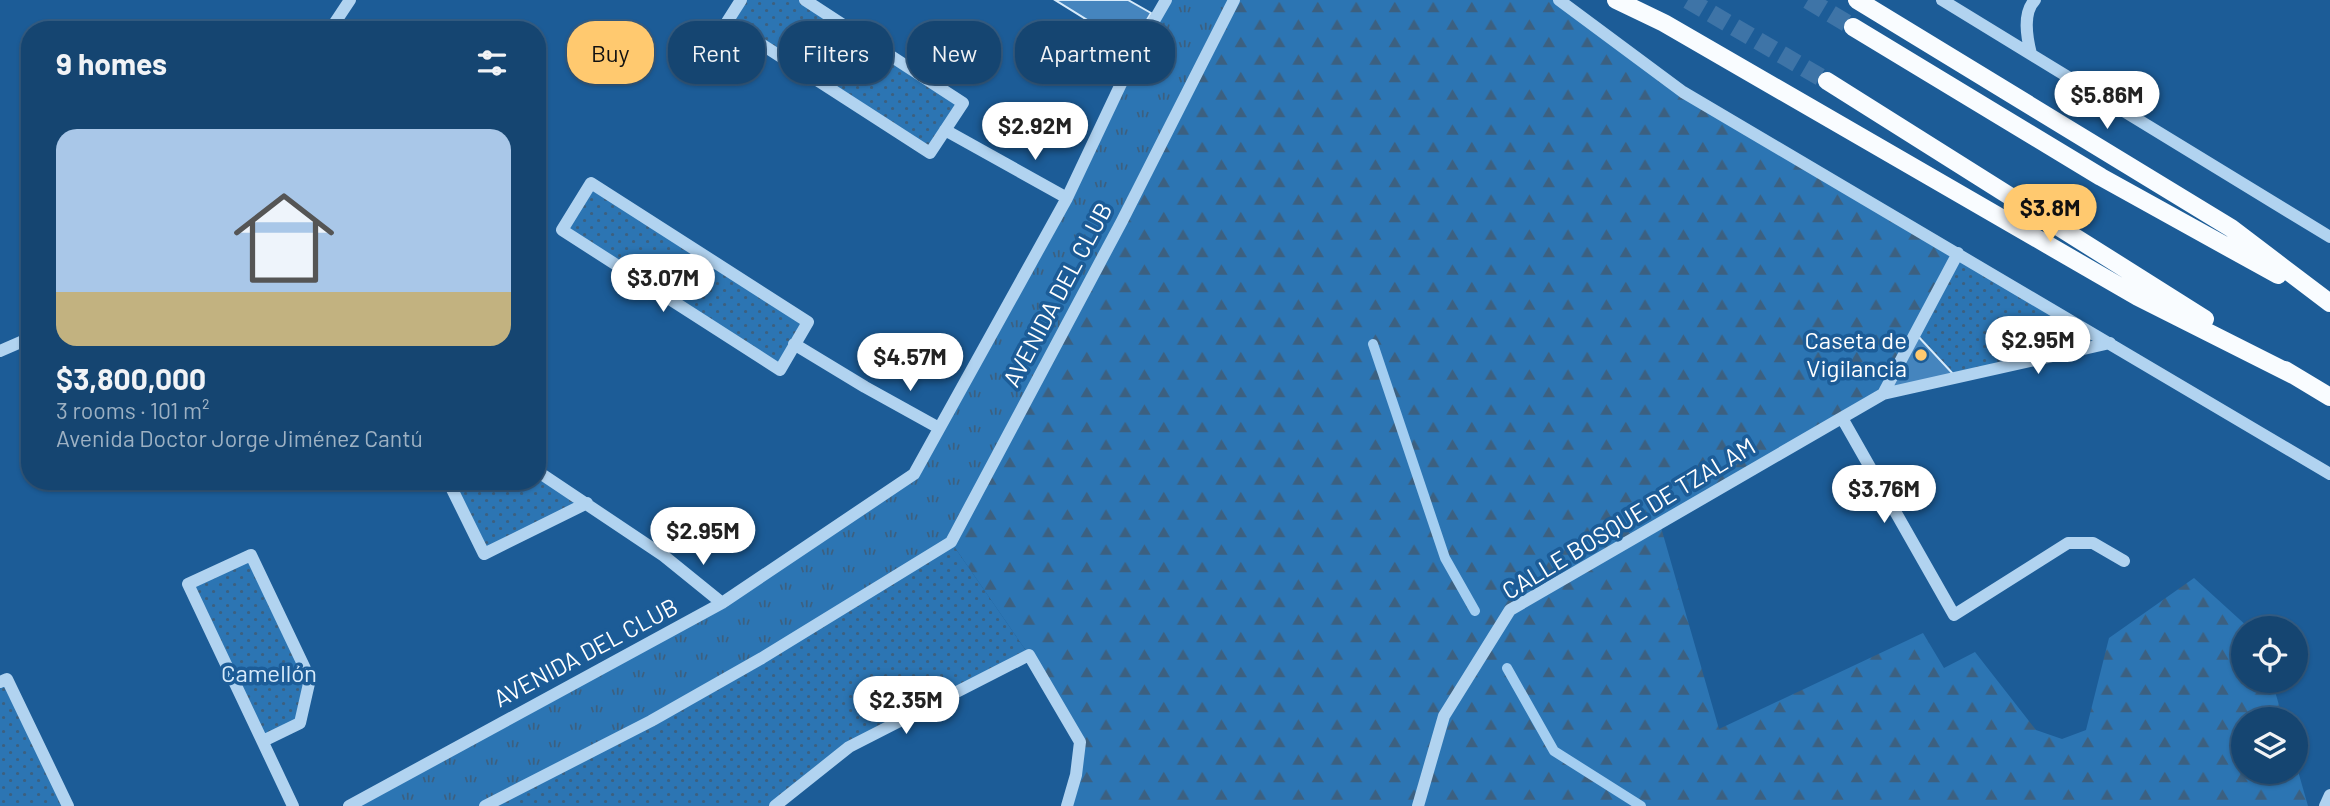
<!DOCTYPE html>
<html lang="en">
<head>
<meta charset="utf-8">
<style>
	:root { --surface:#154571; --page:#1e4c76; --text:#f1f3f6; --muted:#9db1c3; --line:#345d84; --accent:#ffc96f }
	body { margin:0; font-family:Barlow,sans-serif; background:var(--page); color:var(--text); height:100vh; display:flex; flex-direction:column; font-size:26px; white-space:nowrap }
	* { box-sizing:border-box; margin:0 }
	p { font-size:23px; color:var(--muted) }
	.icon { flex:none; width:38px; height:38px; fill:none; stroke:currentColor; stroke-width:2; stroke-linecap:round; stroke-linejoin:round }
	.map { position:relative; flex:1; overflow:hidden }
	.drawer { position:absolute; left:21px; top:21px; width:525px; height:469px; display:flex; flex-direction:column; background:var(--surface); border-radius:28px; box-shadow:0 2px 5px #0004,0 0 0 2px var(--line) }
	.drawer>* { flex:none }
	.top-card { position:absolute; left:567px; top:21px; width:665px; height:63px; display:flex; gap:14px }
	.controls { position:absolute; left:2231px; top:616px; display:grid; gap:14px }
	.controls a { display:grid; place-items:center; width:77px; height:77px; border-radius:50%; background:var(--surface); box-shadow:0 2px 5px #0004,0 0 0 2px var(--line); font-size:35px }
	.price { position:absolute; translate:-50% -60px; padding:0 16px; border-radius:24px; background:#fff; color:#222; font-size:23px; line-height:46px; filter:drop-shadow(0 2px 4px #0008) }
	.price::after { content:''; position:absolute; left:50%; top:42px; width:21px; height:16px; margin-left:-10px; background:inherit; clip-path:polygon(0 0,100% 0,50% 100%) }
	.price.on { background:var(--accent); color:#111 }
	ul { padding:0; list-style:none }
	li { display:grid; align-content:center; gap:14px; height:371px; padding:0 35px }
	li+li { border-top:2px solid var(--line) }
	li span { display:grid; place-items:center; height:217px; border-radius:21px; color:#555 }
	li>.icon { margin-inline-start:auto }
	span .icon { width:126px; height:126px; fill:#fffc; stroke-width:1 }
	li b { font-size:30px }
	h2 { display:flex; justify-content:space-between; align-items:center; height:84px; padding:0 35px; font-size:30px }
	.pill { padding:0 24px; border-radius:28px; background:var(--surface); box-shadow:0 2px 5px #0004,0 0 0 2px var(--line); font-size:24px; line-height:63px }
	.pill.on { background:var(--accent); color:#111 }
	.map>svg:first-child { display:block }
</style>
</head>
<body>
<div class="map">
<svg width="2330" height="806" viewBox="0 0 2330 806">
	<defs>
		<pattern id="grass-tufts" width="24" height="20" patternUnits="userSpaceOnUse" patternTransform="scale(1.75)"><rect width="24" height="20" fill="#2c75b3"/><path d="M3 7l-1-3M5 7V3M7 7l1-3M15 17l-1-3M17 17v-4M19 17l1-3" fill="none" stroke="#3c6080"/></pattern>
		<pattern id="forest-firs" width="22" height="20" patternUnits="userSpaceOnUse" patternTransform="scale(1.75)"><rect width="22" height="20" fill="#2c75b3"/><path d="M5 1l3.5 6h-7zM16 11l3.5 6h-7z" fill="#3c6080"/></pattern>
		<pattern id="park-dots" width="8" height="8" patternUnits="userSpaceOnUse" patternTransform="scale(1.75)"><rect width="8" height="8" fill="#2c75b3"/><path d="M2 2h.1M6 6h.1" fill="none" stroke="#3c6080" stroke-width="1.8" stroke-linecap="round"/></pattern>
	</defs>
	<rect width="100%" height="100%" fill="#1c5c97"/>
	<path fill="url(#grass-tufts)" d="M1166 0H1234L951 542 762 658 485 806H348L722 603 914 474Z"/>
	<path fill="url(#forest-firs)" d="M1234 0H1563L1683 92 1958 253 1883 394 1660 524 1719 729 1923 633 1944 668 1975 652 2036 730 2062 739 2086 730 2109 638 2194 578 2249 628H2244V681H2272L2283 719H2244V772H2296V764L2308 806H1069L1080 742 1029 655 951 542Z"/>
	<path fill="url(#park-dots)" d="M741 0H805L963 103 930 153 727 22Z
		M591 183 808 322 778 368 562 230Z
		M1958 253 2110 343 1958 377 1915 332Z
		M537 471 587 503 484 554 448 481H537Z
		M951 542 1029 655 849 747 775 806H485L651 721Z
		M251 555 310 679 300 723 263 741 188 584Z
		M7 679 68 806H0V682Z"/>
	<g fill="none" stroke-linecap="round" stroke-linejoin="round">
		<path stroke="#a4cef1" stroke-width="10" d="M1373 344 1445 558 1475 611
			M1507 668 1554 751 1641 806"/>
	</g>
	<path fill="#4585be" stroke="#d7ebfb" stroke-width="2" d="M1055 0H1128L1151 13 1131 47Z
		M1916 334 1955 376 1888 391Z"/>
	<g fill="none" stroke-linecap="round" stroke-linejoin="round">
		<path stroke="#3e74a7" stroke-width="18" stroke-dasharray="18 9" stroke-linecap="butt" d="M1688 0 1827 81
			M1808 0 1853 27"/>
		<path stroke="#b1d3f0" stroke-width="12" d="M741 0 727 22 930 153 963 103 805 0
			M1559 0 1683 92 2330 474
			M1942 0 2330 237
			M330 30 350 0
			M2031 54C2027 38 2022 13 2035 0
			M945 130 1067 198
			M591 183 808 322 780 370 562 230Z
			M794 344 865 387 939 428
			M0 351 30 338
			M1883 394 1958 253
			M1842 418 1954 615 2068 543H2093L2124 561
			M537 471 664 556 722 603
			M448 481 484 554 587 503
			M0 682 7 679 68 806
			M263 741 300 723 310 679 251 555 188 584 293 806
			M349 806 722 603 914 474 1067 198 1136 52 1166 0
			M485 806 651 721 762 658 951 542 1122 221 1234 0
			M775 806 849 747 1029 655 1080 742 1076 775 1067 806
			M1418 806 1444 716 1510 610 1883 394 2110 343
			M2325 806 2330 795"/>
		<path stroke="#f9fcff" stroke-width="18" d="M1616 0 1664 23 2138 297 2293 375
			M1857 0 2231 228 2330 303
			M1853 27 2101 177 2278 275
			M1827 81 2205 319
			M2285 370 2330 397"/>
	</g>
	<circle fill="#ffc96f" stroke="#1c5c97" stroke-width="2.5" cx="1921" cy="355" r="7"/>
	<g text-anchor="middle" stroke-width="7" stroke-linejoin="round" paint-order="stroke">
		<g font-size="24" fill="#fff" stroke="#1c5c97">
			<text transform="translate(1058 295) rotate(-62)" y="8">AVENIDA DEL CLUB</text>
			<text transform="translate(1629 519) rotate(-31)" y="8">CALLE BOSQUE DE TZALAM</text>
			<text transform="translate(586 653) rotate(-28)" y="8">AVENIDA DEL CLUB</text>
		</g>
		<g font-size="24" fill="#fff" stroke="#1c5c97" text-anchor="end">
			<text x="1907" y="349">Caseta de<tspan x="1907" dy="28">Vigilancia</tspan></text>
		</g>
		<g font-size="24" fill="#d7ebfb" stroke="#1c5c97">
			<text x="269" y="682">Camellón</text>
		</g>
	</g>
</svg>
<div class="controls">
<a><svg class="icon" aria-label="locate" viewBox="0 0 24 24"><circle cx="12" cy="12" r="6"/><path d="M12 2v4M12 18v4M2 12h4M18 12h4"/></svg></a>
<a><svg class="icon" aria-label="layers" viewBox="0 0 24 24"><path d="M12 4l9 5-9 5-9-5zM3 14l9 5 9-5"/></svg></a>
</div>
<b class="price" style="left:2107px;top:131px">$5.86M</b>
<b class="price" style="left:1035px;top:162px">$2.92M</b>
<b class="price on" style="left:2050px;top:244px">$3.8M</b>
<b class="price" style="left:663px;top:314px">$3.07M</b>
<b class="price" style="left:2038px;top:376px">$2.95M</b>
<b class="price" style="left:910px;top:393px">$4.57M</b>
<b class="price" style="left:1884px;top:525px">$3.76M</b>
<b class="price" style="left:703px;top:567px">$2.95M</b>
<b class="price" style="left:906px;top:736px">$2.35M</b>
<div class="top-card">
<a class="pill on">Buy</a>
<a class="pill">Rent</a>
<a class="pill">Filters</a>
<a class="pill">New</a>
<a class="pill">Apartment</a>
</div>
<section class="drawer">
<h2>9 homes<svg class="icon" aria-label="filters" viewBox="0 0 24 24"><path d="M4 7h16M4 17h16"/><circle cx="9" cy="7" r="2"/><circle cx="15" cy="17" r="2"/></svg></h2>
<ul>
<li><span style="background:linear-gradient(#a9c7e8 75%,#c2b280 0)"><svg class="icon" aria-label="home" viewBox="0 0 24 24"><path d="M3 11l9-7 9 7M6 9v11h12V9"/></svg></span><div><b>$3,800,000</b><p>3 rooms · 101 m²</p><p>Avenida Doctor Jorge Jiménez Cantú</p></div></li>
</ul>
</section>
</div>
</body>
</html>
